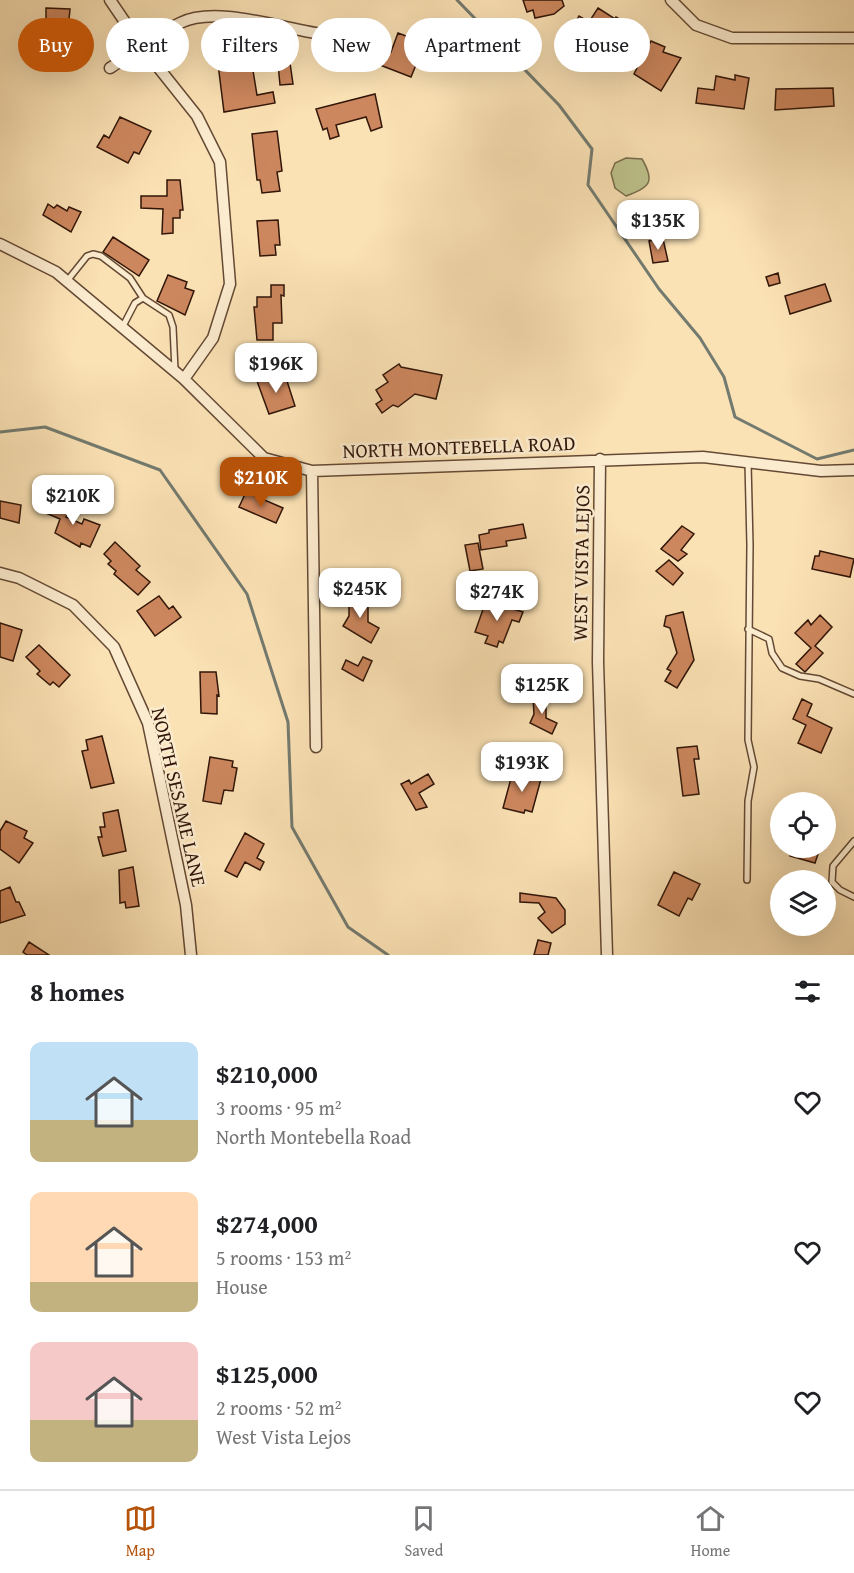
<!DOCTYPE html>
<html lang="en">
<head>
<meta charset="utf-8">
<style>
	:root { --surface:#fff; --page:#f6f6f6; --text:#202124; --muted:#757577; --line:#e0e0e0; --accent:#b45309 }
	body { margin:0; font-family:"Gentium Book Plus",serif; background:var(--page); color:var(--text); height:100vh; display:flex; flex-direction:column; font-size:22px; white-space:nowrap }
	* { box-sizing:border-box; margin:0 }
	p { font-size:20px; color:var(--muted) }
	.icon { flex:none; width:33px; height:33px; fill:none; stroke:currentColor; stroke-width:2; stroke-linecap:round; stroke-linejoin:round }
	.map { position:relative; height:955px; overflow:hidden }
	.drawer { display:flex; flex-direction:column; background:var(--surface); flex:1 }
	.drawer>* { flex:none }
	.hud { position:absolute; left:18px; top:18px; width:819px; height:54px; display:flex; gap:12px }
	.fabs { position:absolute; left:770px; top:792px; display:grid; gap:12px }
	.fabs a { display:grid; place-items:center; width:66px; height:66px; border-radius:50%; background:var(--surface); box-shadow:0 6px 24px #0002; font-size:30px }
	.price { position:absolute; translate:-50% -51px; padding:0 14px; border-radius:12px; background:#fff; color:#222; font-size:20px; line-height:39px; filter:drop-shadow(0 2px 3px #0008) }
	.price::after { content:''; position:absolute; left:50%; top:36px; width:18px; height:14px; margin-left:-9px; background:inherit; clip-path:polygon(0 0,100% 0,50% 100%) }
	.price.on { background:var(--accent); color:#fff }
	ul { padding:0; list-style:none }
	li { display:flex; align-items:center; gap:18px; height:150px; padding:0 30px }
	li span { display:grid; place-items:center; flex:none; width:168px; height:120px; border-radius:12px; color:#555 }
	li>.icon { margin-inline-start:auto }
	span .icon { width:72px; height:72px; fill:#fffc; stroke-width:1 }
	li b { font-size:26px }
	h2 { display:flex; justify-content:space-between; align-items:center; height:72px; padding:0 30px; font-size:26px }
	.tag { padding:0 21px; border-radius:27px; background:var(--surface); box-shadow:0 6px 24px #0002; font-size:21px; line-height:54px }
	.tag.on { background:var(--accent); color:#fff }
	.tabs { display:flex; justify-content:space-around; align-items:center; height:84px; border-top:2px solid var(--line); background:var(--surface); font-size:16px; color:var(--muted) }
	.tabs a { display:grid; justify-items:center; gap:3px }
	.tabs .on { color:var(--accent) }
	.map>svg:first-child { display:block }
</style>
</head>
<body>
<div class="map">
<svg width="854" height="955" viewBox="0 0 854 955">
	<rect width="100%" height="100%" fill="#fbe2b5"/>
	<filter id="stains"><feTurbulence type="fractalNoise" baseFrequency=".00333" numOctaves="4"/><feColorMatrix values="0 0 0 0 .2 0 0 0 0 .09 0 0 0 0 .02 0 0 0 .5 -.17"/></filter>
	<radialGradient id="worn" r=".72"><stop offset=".6" stop-color="#630" stop-opacity="0"/><stop offset="1" stop-color="#630" stop-opacity=".3"/></radialGradient>
	<path fill="#bec38d" stroke="#786c4b" stroke-width="1.5" d="M626 158 642 159C656 183 649 187 626 196L615 188 611 173 615 163Z"/>
	<g fill="none" stroke-linecap="round" stroke-linejoin="round">
		<path stroke="#737a6f" stroke-width="3" d="M457 0 559 105 592 149 588 185 659 289 700 338 724 377 735 417 817 459 854 450
			M0 432 45 427 160 470 247 594 288 722 292 827 348 927 388 955"/>
	</g>
	<path fill="#cd875e" stroke="#311609" stroke-width="1.5" d="M523 0H562L564 6 554 14 535 18 533 10 527 12Z
		M46 8 70 9 66 50H46Z
		M598 8 615 19 616 17 625 22 609 47 584 30 582 35 572 28 579 16 589 22Z
		M398 33 425 43 411 77 380 65 386 50 391 52Z
		M248 40 257 95 273 92 275 103 224 112 218 64 237 61 234 42Z
		M651 41 665 47 663 52 681 58 661 91 634 74Z
		M290 63 293 84 280 85 278 64Z
		M735 75 749 78 744 109 696 103 698 88 714 90 716 76 735 80Z
		M833 88 834 106 775 110 776 89Z
		M375 94 382 127 371 131 366 117 336 125 339 136 330 139 327 128 323 130 316 109Z
		M120 117 151 131 139 154 134 152 128 163 97 147 104 135 109 138Z
		M277 131 282 171 277 172 280 191 262 193 260 180H257L252 134Z
		M167 180H180L183 210H180V218H173V233L162 234 163 209 141 208V196H167Z
		M48 204 54 208 57 205 67 211 69 207 81 212 71 232 43 215Z
		M278 220 280 245H275L276 255 260 256 257 221Z
		M113 237 149 260 139 276 103 252Z
		M663 239 668 261 653 263 649 241Z
		M778 273 780 283 769 286 766 277Z
		M168 275 187 282 185 288 194 291 185 315 157 301Z
		M825 284 831 301 790 314 785 296Z
		M271 285H284V296L281 295 282 323H273V340H257L254 307H257V297H271Z
		M399 364 401 367 442 375 436 399 415 394 398 407 393 405 382 413 376 404 382 400 376 390 388 382 383 375Z
		M280 374 282 379 286 378 295 406 269 414 257 381Z
		M246 492 283 508 276 523 239 507Z
		M53 499 69 510 66 517 82 524 84 519 100 525 90 547 81 543 80 547 55 533 60 519 46 513Z
		M0 501 21 505 19 523 0 518Z
		M523 524 526 538 506 541 507 546 481 550 479 535 489 533V530Z
		M682 526 694 534 681 550 687 554 678 561 661 549Z
		M115 542 140 566 136 570 150 582 138 595 114 574 116 571 108 564 111 561 104 554Z
		M478 543 483 569 470 571 465 545Z
		M820 551 854 559 850 577 812 569 815 556H819Z
		M669 560 683 573 673 585 656 571Z
		M159 596 169 609 173 606 181 617 155 636 137 611Z
		M349 598H368V622L379 628 371 643 343 626 349 616Z
		M486 601 523 612 519 622 512 620 503 643 499 641 497 647 485 643 488 636 475 632Z
		M683 612 694 660 677 688 665 681 671 671 667 669 677 653 670 628 664 626 666 616Z
		M820 615 832 627 815 646 823 653 805 672 796 664 811 648 795 633 808 620 811 625Z
		M0 623 22 630 13 661 0 657Z
		M39 645 70 675 59 687 53 682 50 685 37 674 40 671 26 657Z
		M363 657 372 661 363 681 342 669 346 660 358 666Z
		M200 672H216L219 696 217 695V714L201 713Z
		M546 696V718L557 723 552 734 530 723 534 714 533 697Z
		M802 699 812 704 807 716 832 728 821 753 798 743 806 725 793 719Z
		M102 736 114 783 91 788 82 751 88 750 86 740Z
		M697 746 699 759H694L699 794 683 796 677 748Z
		M497 751H508L502 770 493 768Z
		M210 757 233 761 232 767 237 768 233 791 224 790 221 804 203 801Z
		M513 771 541 779 532 812 525 810 524 813 503 808Z
		M428 774 434 784 419 793 427 807 416 810 401 784 409 780 411 784Z
		M118 810 126 851 103 856 98 837H102L100 827H105L103 813Z
		M6 821 27 831 24 838 33 843 19 863 0 849V831Z
		M245 833 264 844 257 858 264 862 260 870 245 862 237 877 225 871Z
		M792 848H820L815 863 790 856Z
		M133 867 139 906 126 908 125 902 120 903 119 870Z
		M674 872 700 884 692 900 688 898 679 916 658 905Z
		M10 887 16 902H19L25 915 0 923V891Z
		M520 893 556 898 565 910V924L552 933 538 918 545 912 539 903 520 902Z
		M538 940 551 943 548 955H534Z
		M29 942 49 955H27L23 952Z"/>
	<g fill="none" stroke-linecap="round" stroke-linejoin="round">
		<g stroke="#644934" stroke-width="8">
			<path id="lane" d="M67 281 87 256 93 254 101 256 130 278 143 298 169 315 173 327 175 370
				M122 328 135 303 143 298
				M748 629 769 639 772 653 782 668 800 676 819 679 854 694
				M854 841 833 866 832 882 840 890 854 897
				M747 880 748 801 754 767 748 740 750 545 748 463"/>
		</g>
		<g stroke="#644934" stroke-width="13">
			<path id="street" d="M110 0 142 47 197 116 220 162 230 284 213 338 184 379
				M671 0 696 25 732 38H854
				M110 68C133 53 155 35 180 23 218 4 287 31 329 35
				M0 244 56 272 184 379 264 458 312 471 703 457 821 471 854 470
				M600 459 598 662 607 955
				M312 471 316 747
				M0 573 19 578 73 605 114 647 148 723 186 905 191 955"/>
		</g>
		<use href="#lane" stroke="#fceccf" stroke-width="5"/>
		<use href="#street" stroke="#fceccf" stroke-width="10"/>
	</g>
	<g text-anchor="middle" stroke-width="5" stroke-linejoin="round" paint-order="stroke">
		<g font-size="20" fill="#311609" stroke="#fceccf">
			<text transform="translate(459 447) rotate(-2)" y="7">NORTH MONTEBELLA ROAD</text>
			<text transform="translate(581 563) rotate(-89)" y="7">WEST VISTA LEJOS</text>
			<text transform="translate(179 797) rotate(77)" y="7">NORTH SESAME LANE</text>
		</g>
	</g>
	<rect width="100%" height="100%" filter="url(#stains)"/>
	<rect width="100%" height="100%" fill="url(#worn)"/>
</svg>
<div class="fabs">
<a><svg class="icon" aria-label="locate" viewBox="0 0 24 24"><circle cx="12" cy="12" r="6"/><path d="M12 2v4M12 18v4M2 12h4M18 12h4"/></svg></a>
<a><svg class="icon" aria-label="layers" viewBox="0 0 24 24"><path d="M12 4l9 5-9 5-9-5zM3 14l9 5 9-5"/></svg></a>
</div>
<b class="price" style="left:658px;top:251px">$135K</b>
<b class="price" style="left:276px;top:394px">$196K</b>
<b class="price on" style="left:261px;top:508px">$210K</b>
<b class="price" style="left:73px;top:526px">$210K</b>
<b class="price" style="left:360px;top:619px">$245K</b>
<b class="price" style="left:497px;top:622px">$274K</b>
<b class="price" style="left:542px;top:715px">$125K</b>
<b class="price" style="left:522px;top:793px">$193K</b>
<div class="hud">
<a class="tag on">Buy</a>
<a class="tag">Rent</a>
<a class="tag">Filters</a>
<a class="tag">New</a>
<a class="tag">Apartment</a>
<a class="tag">House</a>
</div>
</div>
<section class="drawer">
<h2>8 homes<svg class="icon" aria-label="filters" viewBox="0 0 24 24"><path d="M4 7h16M4 17h16"/><circle cx="9" cy="7" r="2"/><circle cx="15" cy="17" r="2"/></svg></h2>
<ul>
<li><span style="background:linear-gradient(#bfe0f5 65%,#c2b280 0)"><svg class="icon" aria-label="home" viewBox="0 0 24 24"><path d="M3 11l9-7 9 7M6 9v11h12V9"/></svg></span><div><b>$210,000</b><p>3 rooms · 95 m²</p><p>North Montebella Road</p></div><svg class="icon" aria-label="heart" viewBox="0 0 24 24"><path d="M12 20l-8-8c-3-5 5-10 8-4 3-6 11-1 8 4z"/></svg></li>
<li><span style="background:linear-gradient(#ffd9b3 75%,#c2b280 0)"><svg class="icon" aria-label="home" viewBox="0 0 24 24"><path d="M3 11l9-7 9 7M6 9v11h12V9"/></svg></span><div><b>$274,000</b><p>5 rooms · 153 m²</p><p>House</p></div><svg class="icon" aria-label="heart" viewBox="0 0 24 24"><path d="M12 20l-8-8c-3-5 5-10 8-4 3-6 11-1 8 4z"/></svg></li>
<li><span style="background:linear-gradient(#f6c9c9 65%,#c2b280 0)"><svg class="icon" aria-label="home" viewBox="0 0 24 24"><path d="M3 11l9-7 9 7M6 9v11h12V9"/></svg></span><div><b>$125,000</b><p>2 rooms · 52 m²</p><p>West Vista Lejos</p></div><svg class="icon" aria-label="heart" viewBox="0 0 24 24"><path d="M12 20l-8-8c-3-5 5-10 8-4 3-6 11-1 8 4z"/></svg></li>
</ul>
</section>
<nav class="tabs">
<a class="on"><svg class="icon" aria-label="map" viewBox="0 0 24 24"><path d="M3 6l6-2 6 2 6-2v14l-6 2-6-2-6 2zM9 4v14M15 6v14"/></svg>Map</a>
<a><svg class="icon" aria-label="saved" viewBox="0 0 24 24"><path d="M7 4h10v16l-5-4-5 4z"/></svg>Saved</a>
<a><svg class="icon" aria-label="home" viewBox="0 0 24 24"><path d="M3 11l9-7 9 7M6 9v11h12V9"/></svg>Home</a>
</nav>
</body>
</html>
